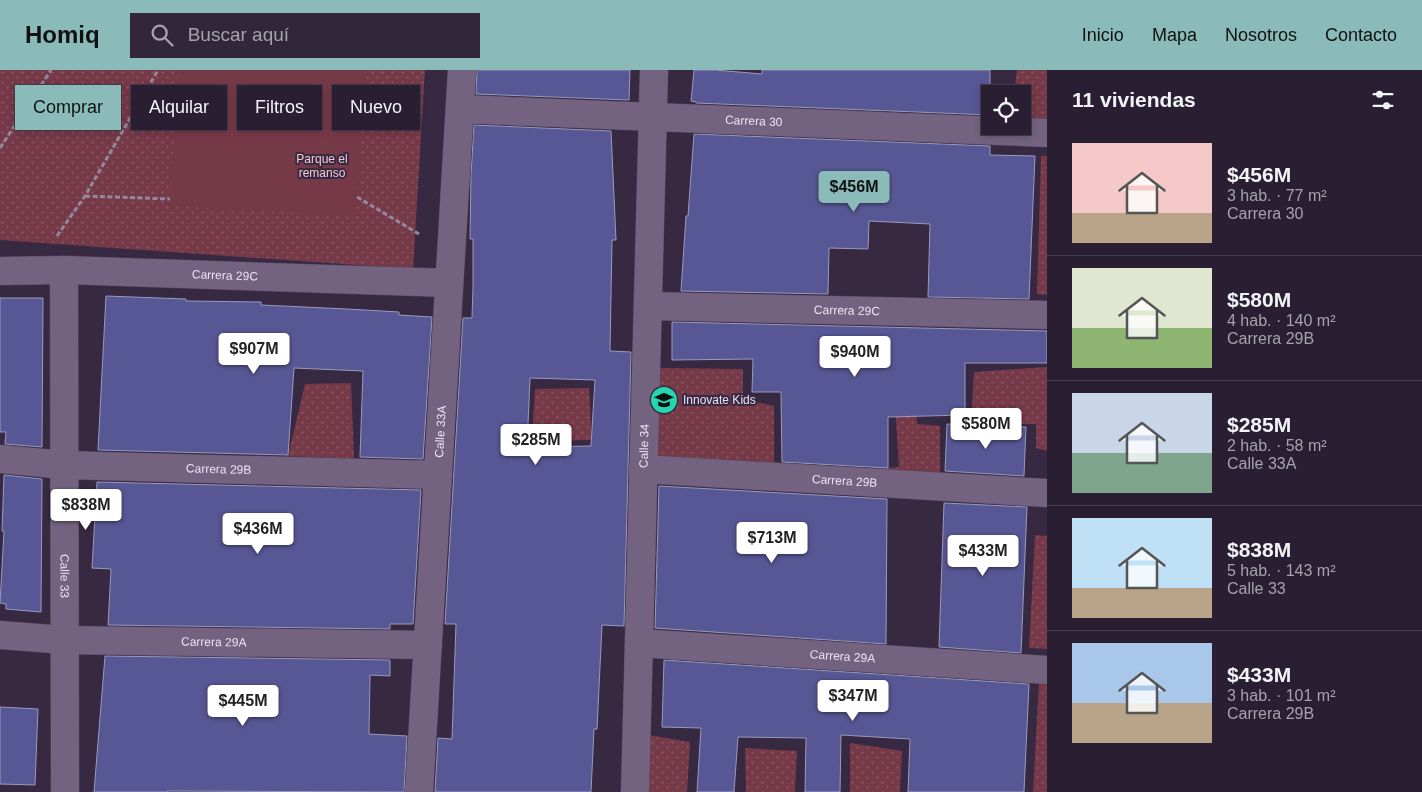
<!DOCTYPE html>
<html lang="es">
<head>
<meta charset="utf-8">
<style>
	:root { --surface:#2a1f32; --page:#32273a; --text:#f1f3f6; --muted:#a5a2ac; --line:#463d4d; --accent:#8bbbb9 }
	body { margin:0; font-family:Helvetica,sans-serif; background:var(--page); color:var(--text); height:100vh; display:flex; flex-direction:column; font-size:19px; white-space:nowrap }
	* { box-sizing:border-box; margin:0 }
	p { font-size:16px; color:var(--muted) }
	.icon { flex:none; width:28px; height:28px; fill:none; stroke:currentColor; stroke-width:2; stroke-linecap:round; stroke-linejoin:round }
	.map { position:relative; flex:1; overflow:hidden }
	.panel { display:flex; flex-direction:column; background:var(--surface); width:375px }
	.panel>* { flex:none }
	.banner { position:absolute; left:15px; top:15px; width:475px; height:45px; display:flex; gap:10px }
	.fabs { position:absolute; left:981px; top:15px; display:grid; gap:10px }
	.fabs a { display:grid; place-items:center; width:50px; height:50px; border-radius:0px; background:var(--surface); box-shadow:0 2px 8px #0003,0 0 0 1px var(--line); font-size:25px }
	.price { position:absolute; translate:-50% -42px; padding:0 11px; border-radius:5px; background:#fff; color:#222; font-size:16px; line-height:32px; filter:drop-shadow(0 1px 2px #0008) }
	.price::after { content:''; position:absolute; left:50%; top:30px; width:15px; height:11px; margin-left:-8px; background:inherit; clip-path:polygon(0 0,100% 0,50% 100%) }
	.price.current { background:var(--accent); color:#111 }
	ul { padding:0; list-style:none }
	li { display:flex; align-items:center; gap:15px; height:125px; padding:0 25px }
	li+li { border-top:1px solid var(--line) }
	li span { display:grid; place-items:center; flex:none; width:140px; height:100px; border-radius:0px; color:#555 }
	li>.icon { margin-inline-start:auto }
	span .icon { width:60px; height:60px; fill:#fffc; stroke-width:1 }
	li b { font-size:21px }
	h2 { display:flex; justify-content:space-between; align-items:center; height:60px; padding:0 25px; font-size:21px }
	.pill { padding:0 18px; border-radius:0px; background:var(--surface); box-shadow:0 2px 8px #0003,0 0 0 1px var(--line); font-size:18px; line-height:45px }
	.pill.current { background:var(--accent); color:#111 }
	header { display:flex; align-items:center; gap:30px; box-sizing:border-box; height:70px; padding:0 25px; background:var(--accent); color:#111 }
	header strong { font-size:24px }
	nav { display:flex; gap:28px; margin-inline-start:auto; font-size:18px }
	.search { width:350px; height:45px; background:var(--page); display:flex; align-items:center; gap:12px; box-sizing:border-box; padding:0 18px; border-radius:0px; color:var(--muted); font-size:19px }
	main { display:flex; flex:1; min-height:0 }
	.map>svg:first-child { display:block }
</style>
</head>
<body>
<header>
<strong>Homiq</strong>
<div class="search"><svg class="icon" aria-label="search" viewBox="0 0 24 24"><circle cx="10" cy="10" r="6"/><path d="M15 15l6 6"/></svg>Buscar aquí</div>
<nav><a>Inicio</a><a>Mapa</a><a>Nosotros</a><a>Contacto</a></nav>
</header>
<main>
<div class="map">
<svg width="1047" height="722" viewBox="0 0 1047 722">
	<defs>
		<pattern id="grass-dots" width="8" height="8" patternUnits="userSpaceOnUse" patternTransform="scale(1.25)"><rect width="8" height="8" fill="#763948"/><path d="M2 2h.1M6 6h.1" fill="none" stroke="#8a5563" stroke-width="1.8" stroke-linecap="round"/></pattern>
	</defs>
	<rect width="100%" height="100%" fill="#382943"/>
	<path fill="url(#grass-dots)" d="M0 0H425L413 199 0 170Z
		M1017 0H1047V57L1022 56V24H1014Z
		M1041 86H1047V225L1037 224Z
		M1047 297V381L1036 378V354L971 355 974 302Z
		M660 298 743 299V329L774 336V393L655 388Z
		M351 313 354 389 288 386 305 314Z
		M589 318 592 370 532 371 535 319Z
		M916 332 917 354 940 356V410L871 399 899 397 895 334Z
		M1035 465 1047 466V579L1029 578Z
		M1039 613 1047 615V722H1033Z
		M648 665 690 672 687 722H645Z
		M850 673 902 681 900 722H850Z
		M745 678 797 681 795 722H746Z"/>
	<path fill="#763948" d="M178 0 365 1 356 146 170 136Z"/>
	<path fill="#585795" stroke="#999abc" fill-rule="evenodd" d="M477 0H630L629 30 476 24Z
		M694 0H715L762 4V0H990V45L696 33V32L691 31Z
		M474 55 611 61 616 170H612L610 281 631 282 624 556 602 555 597 659H594L591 722H435L438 668 452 669 456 554H445L463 248H472L473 217V169H470L471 105ZM530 308 595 310 591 376 527 377Z
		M694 64 990 76V85L1035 86 1029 229 928 227 930 154 869 151 868 179 829 178 828 224 681 221 686 146H688Z
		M106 226 186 229V231L261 232V235L347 239 399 242V245L432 247 423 389 360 387 363 301 294 298 288 385 98 380Z
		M0 228H43L42 377 5 374 6 362H0Z
		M672 252 1047 261V293H965V345L888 347V398L782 392 781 322H752L753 289 672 290Z
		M947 354 1026 357 1024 406 945 401Z
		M4 405 42 409 41 542 6 539V534L0 533 4 461H2Z
		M97 412 421 420 413 554H390V559L108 555 111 499 92 498Z
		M659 416 887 429 886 574 655 558Z
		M944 433 1027 437 1021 583 939 577Z
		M105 586 390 590V606L370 605 369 664 407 666 404 722 167 721V722H94Z
		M664 590 1029 614 1024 722H908L910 669 841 665 840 722H805L806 668 738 667 734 722H697L701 658 662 657Z
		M0 637 38 639 35 715 0 714Z"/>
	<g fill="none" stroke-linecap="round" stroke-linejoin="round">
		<g stroke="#54475d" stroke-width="29">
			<g id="minor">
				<path id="s1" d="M460 39 1047 63"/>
				<path id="s2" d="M64 200 65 722"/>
				<path id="s3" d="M0 201 64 200 449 213"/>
				<path id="s4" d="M648 236 1047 245"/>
				<path id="s5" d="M0 389 64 395 438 405"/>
				<path id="s6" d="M643 399 1047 423"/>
				<path id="s7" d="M0 565 64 570 428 575"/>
				<path id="s8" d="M639 573 1047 600"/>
				<path id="s9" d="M419 722 462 0"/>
				<path id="s10" d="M635 722 654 0"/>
			</g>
		</g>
		<path stroke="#94889d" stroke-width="3" stroke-dasharray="5 2.5" stroke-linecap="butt" d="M0 78 51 0
			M85 126 170 129
			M357 127 419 164
			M57 166 85 126 158 0"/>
		<use href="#minor" stroke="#746380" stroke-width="28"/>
	</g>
	<defs>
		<g id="school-disc" transform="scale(1.4375)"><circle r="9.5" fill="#24d5ae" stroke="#382943"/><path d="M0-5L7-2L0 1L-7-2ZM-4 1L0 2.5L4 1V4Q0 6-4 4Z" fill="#111"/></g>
	</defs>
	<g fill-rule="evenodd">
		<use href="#school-disc" x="664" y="330"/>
	</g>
	<g text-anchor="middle" stroke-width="4" stroke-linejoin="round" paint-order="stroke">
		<g font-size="12" fill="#ebe2f2" stroke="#382943">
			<text dy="4" stroke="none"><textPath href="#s1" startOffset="294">Carrera 30</textPath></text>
			<text dy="4" stroke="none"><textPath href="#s3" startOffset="225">Carrera 29C</textPath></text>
			<text dy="4" stroke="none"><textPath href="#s4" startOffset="199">Carrera 29C</textPath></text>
			<text dy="4" stroke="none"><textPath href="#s9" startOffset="361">Calle 33A</textPath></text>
			<text dy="4" stroke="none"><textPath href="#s10" startOffset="346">Calle 34</textPath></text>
			<text dy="4" stroke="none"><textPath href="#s5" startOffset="219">Carrera 29B</textPath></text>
			<text dy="4" stroke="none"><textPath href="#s6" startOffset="202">Carrera 29B</textPath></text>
			<text dy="4" stroke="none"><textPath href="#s2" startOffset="306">Calle 33</textPath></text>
			<text dy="4" stroke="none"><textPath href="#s7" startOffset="214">Carrera 29A</textPath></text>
			<text dy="4" stroke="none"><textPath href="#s8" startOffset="204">Carrera 29A</textPath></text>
		</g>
		<g font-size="12" fill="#f4c8d0" stroke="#382943">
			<text x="322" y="93">Parque el<tspan x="322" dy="14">remanso</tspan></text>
		</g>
		<g font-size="12" fill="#ebe2f2" stroke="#382943" text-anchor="start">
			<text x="683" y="334">Innovate Kids</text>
		</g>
	</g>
</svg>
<div class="fabs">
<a><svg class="icon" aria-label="locate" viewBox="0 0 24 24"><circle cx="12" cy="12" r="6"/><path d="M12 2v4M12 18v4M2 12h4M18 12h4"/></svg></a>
</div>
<b class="price current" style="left:854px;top:143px">$456M</b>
<b class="price" style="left:254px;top:305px">$907M</b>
<b class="price" style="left:855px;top:308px">$940M</b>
<b class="price" style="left:986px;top:380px">$580M</b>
<b class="price" style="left:536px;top:396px">$285M</b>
<b class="price" style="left:86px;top:461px">$838M</b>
<b class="price" style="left:258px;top:485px">$436M</b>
<b class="price" style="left:772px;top:494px">$713M</b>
<b class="price" style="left:983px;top:507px">$433M</b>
<b class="price" style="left:853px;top:652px">$347M</b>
<b class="price" style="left:243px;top:657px">$445M</b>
<div class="banner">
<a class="pill current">Comprar</a>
<a class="pill">Alquilar</a>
<a class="pill">Filtros</a>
<a class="pill">Nuevo</a>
</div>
</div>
<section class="panel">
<h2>11 viviendas<svg class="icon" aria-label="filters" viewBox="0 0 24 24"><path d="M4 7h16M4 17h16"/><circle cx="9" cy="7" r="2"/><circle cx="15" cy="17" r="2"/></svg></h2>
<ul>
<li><span style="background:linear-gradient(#f6c9c9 70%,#b9a48a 0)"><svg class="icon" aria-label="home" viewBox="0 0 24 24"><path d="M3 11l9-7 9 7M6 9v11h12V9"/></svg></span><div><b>$456M</b><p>3 hab. · 77 m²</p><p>Carrera 30</p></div></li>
<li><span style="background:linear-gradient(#dfe7d0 60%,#8fb573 0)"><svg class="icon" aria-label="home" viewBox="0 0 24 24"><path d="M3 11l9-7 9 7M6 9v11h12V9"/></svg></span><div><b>$580M</b><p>4 hab. · 140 m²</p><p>Carrera 29B</p></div></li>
<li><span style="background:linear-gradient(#c9d6e8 60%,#7fa58c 0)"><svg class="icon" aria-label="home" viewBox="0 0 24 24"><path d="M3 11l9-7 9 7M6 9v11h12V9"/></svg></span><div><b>$285M</b><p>2 hab. · 58 m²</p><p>Calle 33A</p></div></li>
<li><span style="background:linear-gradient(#bfe0f5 70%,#b9a48a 0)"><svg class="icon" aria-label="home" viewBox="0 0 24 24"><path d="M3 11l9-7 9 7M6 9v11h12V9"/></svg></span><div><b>$838M</b><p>5 hab. · 143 m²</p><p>Calle 33</p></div></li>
<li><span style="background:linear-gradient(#a9c7e8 60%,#b9a48a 0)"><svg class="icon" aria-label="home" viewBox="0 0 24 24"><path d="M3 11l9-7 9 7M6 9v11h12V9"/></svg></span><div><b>$433M</b><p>3 hab. · 101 m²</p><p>Carrera 29B</p></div></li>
</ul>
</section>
</main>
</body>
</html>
